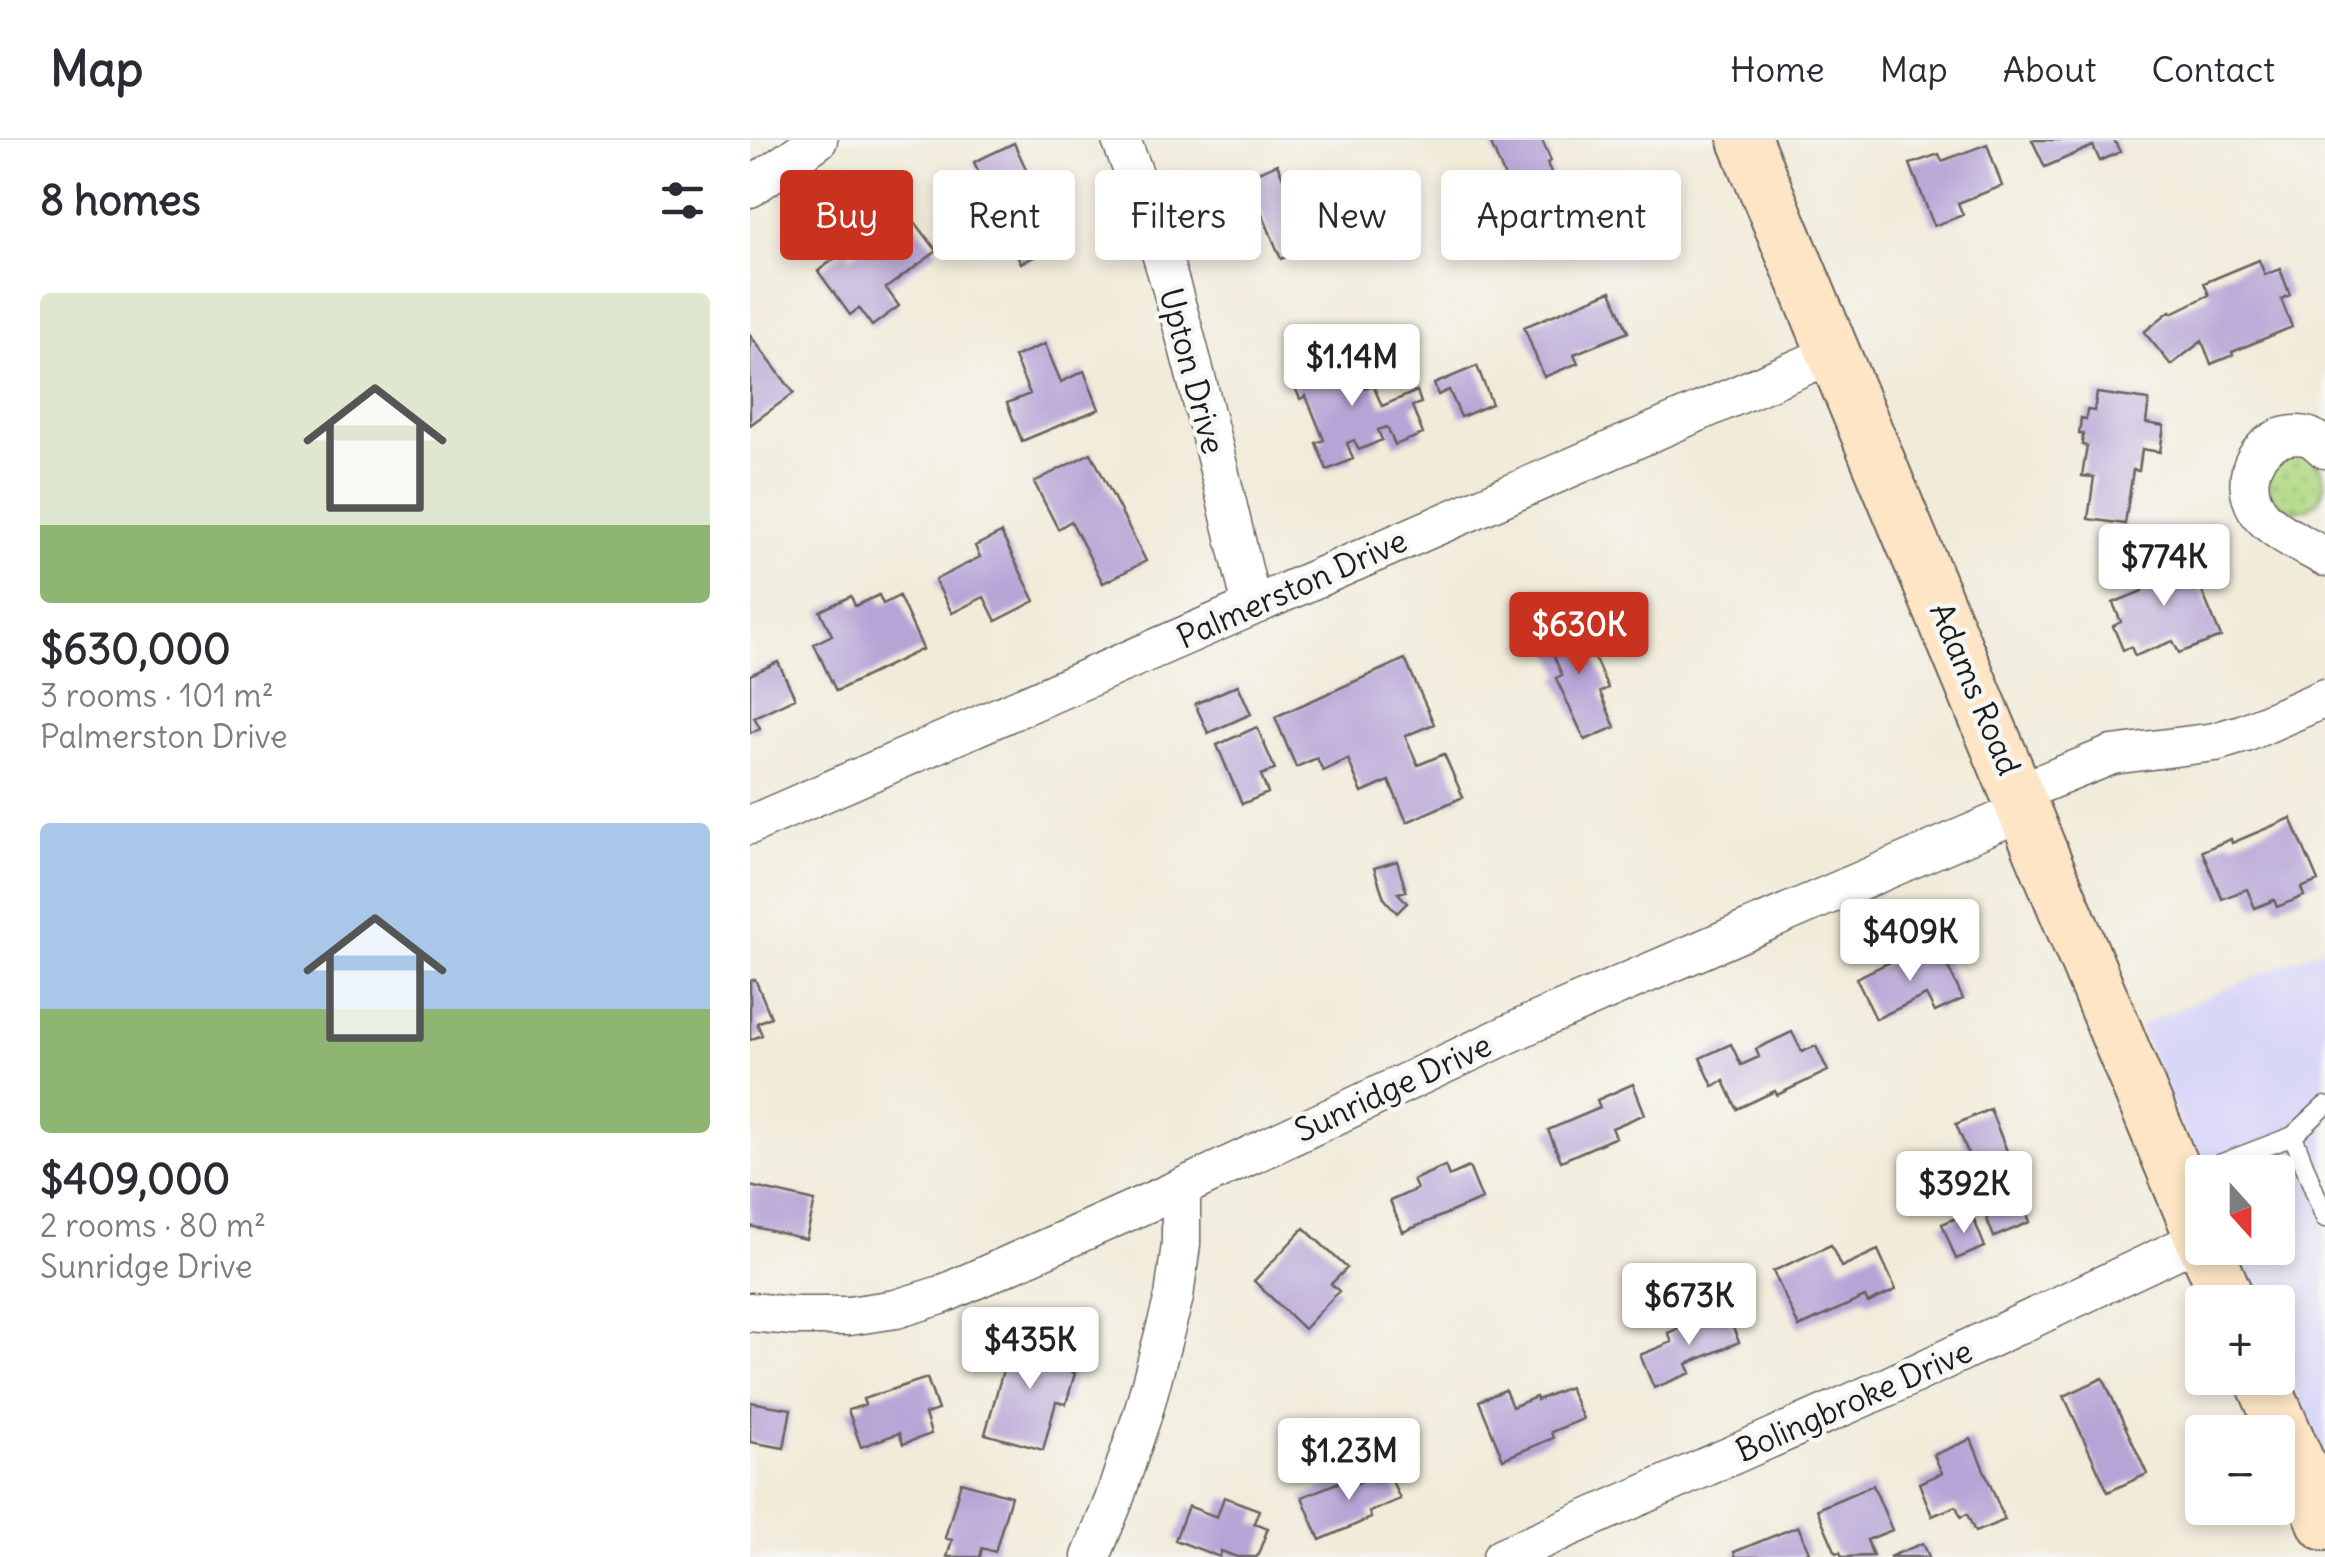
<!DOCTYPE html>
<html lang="en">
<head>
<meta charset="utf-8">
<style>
	:root { --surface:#fff; --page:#f2f2f3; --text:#2b2b33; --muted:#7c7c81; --line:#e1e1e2; --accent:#c8321e }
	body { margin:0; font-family:Delius,sans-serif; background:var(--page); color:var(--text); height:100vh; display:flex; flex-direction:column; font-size:38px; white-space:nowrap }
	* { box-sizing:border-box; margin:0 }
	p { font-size:32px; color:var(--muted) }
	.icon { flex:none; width:55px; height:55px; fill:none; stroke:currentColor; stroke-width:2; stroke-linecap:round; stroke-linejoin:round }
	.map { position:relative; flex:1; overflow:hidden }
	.details { display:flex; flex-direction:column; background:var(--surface); width:750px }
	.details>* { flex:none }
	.banner { position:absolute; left:30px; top:30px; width:950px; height:90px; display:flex; gap:20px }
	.needle { width:65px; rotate:159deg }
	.tools { position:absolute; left:1435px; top:1015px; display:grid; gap:20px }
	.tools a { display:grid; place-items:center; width:110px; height:110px; border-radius:10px; background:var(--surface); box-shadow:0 5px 15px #0003; font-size:50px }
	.price { position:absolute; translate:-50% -85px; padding:0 22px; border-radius:10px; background:#fff; color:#222; font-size:32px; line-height:65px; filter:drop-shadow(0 2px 5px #0008) }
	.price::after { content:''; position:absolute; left:50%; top:60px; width:30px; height:22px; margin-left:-15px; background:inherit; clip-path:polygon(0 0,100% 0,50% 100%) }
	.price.active { background:var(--accent); color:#fff }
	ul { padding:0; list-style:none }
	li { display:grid; align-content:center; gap:20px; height:530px; padding:0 40px }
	li span { display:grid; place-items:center; height:310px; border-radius:10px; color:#555 }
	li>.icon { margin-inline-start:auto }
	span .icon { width:180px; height:180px; fill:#fffc; stroke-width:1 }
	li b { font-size:42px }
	h2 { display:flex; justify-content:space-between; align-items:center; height:120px; padding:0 40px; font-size:42px }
	.pill { padding:0 35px; border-radius:10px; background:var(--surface); box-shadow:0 5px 15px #0003; font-size:35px; line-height:90px }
	.pill.active { background:var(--accent); color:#fff }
	header { display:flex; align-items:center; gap:60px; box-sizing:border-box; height:140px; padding:0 50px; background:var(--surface); border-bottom:2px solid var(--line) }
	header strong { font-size:48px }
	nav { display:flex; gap:55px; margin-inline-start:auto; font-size:35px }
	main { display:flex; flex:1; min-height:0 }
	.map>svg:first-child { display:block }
</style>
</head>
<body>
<header>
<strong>Map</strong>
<nav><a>Home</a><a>Map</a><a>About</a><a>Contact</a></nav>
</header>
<main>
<section class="details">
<h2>8 homes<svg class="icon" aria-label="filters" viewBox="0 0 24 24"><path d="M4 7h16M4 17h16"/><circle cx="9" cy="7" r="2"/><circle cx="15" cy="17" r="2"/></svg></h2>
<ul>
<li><span style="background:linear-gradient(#dfe7d0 75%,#8fb573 0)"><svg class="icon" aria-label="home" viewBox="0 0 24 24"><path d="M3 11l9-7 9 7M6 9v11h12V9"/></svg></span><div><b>$630,000</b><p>3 rooms · 101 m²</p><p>Palmerston Drive</p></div></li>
<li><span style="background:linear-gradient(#a9c7e8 60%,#8fb573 0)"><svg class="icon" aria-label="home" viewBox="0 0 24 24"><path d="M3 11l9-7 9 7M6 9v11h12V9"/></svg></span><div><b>$409,000</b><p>2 rooms · 80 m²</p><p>Sunridge Drive</p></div></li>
</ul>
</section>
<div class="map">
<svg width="1575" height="1417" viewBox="0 0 1575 1417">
	<defs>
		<pattern id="grass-dots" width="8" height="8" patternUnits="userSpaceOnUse" patternTransform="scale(2.5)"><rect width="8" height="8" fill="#b1da85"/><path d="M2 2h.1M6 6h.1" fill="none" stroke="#98ba72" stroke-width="1.8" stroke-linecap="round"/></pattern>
	</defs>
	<rect width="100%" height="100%" fill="#f6f6f2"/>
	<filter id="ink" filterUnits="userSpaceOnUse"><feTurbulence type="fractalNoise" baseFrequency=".01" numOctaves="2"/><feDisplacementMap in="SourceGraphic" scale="20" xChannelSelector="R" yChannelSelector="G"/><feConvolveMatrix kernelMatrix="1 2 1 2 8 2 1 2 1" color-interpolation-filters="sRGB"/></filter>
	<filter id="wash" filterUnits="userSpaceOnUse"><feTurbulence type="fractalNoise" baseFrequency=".0048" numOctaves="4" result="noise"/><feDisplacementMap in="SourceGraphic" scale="40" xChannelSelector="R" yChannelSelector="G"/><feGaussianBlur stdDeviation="2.25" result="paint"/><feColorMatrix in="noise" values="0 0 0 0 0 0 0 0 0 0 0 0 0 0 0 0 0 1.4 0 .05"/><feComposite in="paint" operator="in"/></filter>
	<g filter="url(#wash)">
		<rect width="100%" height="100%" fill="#f1ebd9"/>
		<path fill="#d9d7f8" d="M1575 807V1318L1528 1208V1162H1508L1484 1108H1528V1032H1452L1389 886Z"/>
		<path fill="url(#grass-dots)" stroke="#667b50" stroke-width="2.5" d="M1518 342a28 28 0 1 1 56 0a28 28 0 1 1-56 0Z"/>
		<g id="blocks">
			<path fill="#b6a4d6" d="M750 0H792L801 21 797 23 814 64 773 81 741 4Z
				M1282 0H1364L1370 12 1350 21 1343 6 1295 27Z
				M264 3 295 70 304 65 320 100 271 123 224 22Z
				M1237 4 1252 46 1208 63 1213 75 1184 86 1160 24 1189 14 1192 21Z
				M527 24 539 52 546 49 568 104 531 119 510 69 498 73 485 42Z
				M159 74 187 111 136 148 149 166 122 186 109 168 100 175 68 131 96 110 101 117Z
				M1509 120 1515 135 1530 129 1540 155 1531 159 1542 187 1482 212 1483 215 1461 224 1452 201 1421 225 1394 192 1420 171 1422 173 1459 155 1454 143Z
				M861 151 878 192 824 214 828 223 794 237 774 187Z
				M0 195 44 253 0 285Z
				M295 204 311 242 334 231 349 269 272 301 257 263 280 254 264 217Z
				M594 206 612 249 623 245 632 266 667 251 671 263 662 266 673 294 645 305 637 287 628 290 632 300 609 310 604 300 597 303 603 319 577 330 566 303 574 300 556 256 550 259 541 238 564 228 561 220Z
				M727 226 742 264 711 277 699 250 688 255 684 244Z
				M1347 253 1399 260 1396 283 1414 286 1410 312 1392 309 1389 331 1383 330 1375 384 1338 379 1344 337 1332 336 1337 306 1332 305 1333 294H1329L1331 278 1336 279 1337 270 1344 271Z
				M341 313 396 421 353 443 321 381 308 389 284 342Z
				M251 393 285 461 246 481 234 457 202 473 185 440 230 417 225 406Z
				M1400 412 1405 426 1409 424 1406 418 1419 413 1422 419 1427 417 1429 422 1432 421 1444 452 1451 449 1471 497 1429 513 1423 501 1385 516 1381 507 1373 510 1363 486 1371 482 1363 463 1392 451 1385 434 1389 432 1384 419Z
				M129 455 133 464 149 456 173 509 86 551 64 504 82 495 70 471 101 456 105 466Z
				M825 475 858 548 850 552 865 587 835 600 806 538 812 535 792 489Z
				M655 519 684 584 655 596 668 625 694 614 713 657 657 682 639 641 612 653 598 619 573 631 567 618 546 627 525 577Z
				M28 522 45 558 4 577 10 588 0 593V535Z
				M488 545 501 574 458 593 445 564Z
				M507 587 525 629 511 635 518 653 492 664 467 605Z
				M1541 678 1568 741 1551 748 1554 756 1527 767 1524 760 1505 768 1497 749 1472 759 1452 711 1481 699 1482 703Z
				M647 721 656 751 648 753 657 763 647 773 634 758 624 728Z
				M1190 810 1213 859 1185 872 1176 855 1126 879 1106 838 1157 814 1161 823Z
				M5 839 21 877 7 883 12 895 0 900V841Z
				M1042 892 1052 912 1066 906 1078 931 1027 955 1025 951 987 969 974 941 963 946 950 918 981 904 991 925 1009 917 1006 909Z
				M883 944 895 974 862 988 866 997 811 1021 798 990 850 968 847 960Z
				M1240 969 1277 1061 1273 1063 1280 1082 1244 1097 1235 1074 1242 1072 1206 984Z
				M695 1026 699 1036 719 1027 732 1059 653 1092 640 1061 667 1049 663 1040Z
				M0 1046 65 1061 56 1099 0 1086Z
				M1221 1072 1235 1107 1206 1119 1192 1084Z
				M554 1088 597 1128 581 1144 589 1151 554 1189 504 1141Z
				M1081 1105 1091 1127 1128 1110 1146 1150 1118 1163 1115 1157 1049 1187 1023 1131Z
				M975 1169 989 1202 937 1224 941 1233 904 1248 890 1215 922 1202 918 1193Z
				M263 1195 321 1212 315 1230 325 1233 316 1264 306 1262 293 1310 235 1294Z
				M177 1238 188 1270 175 1274 181 1294 153 1304 149 1293 111 1307 98 1270 115 1265 113 1259Z
				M1353 1238 1397 1334 1358 1352 1314 1256Z
				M819 1247 833 1279 801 1292 803 1298 753 1319 729 1261 755 1250 762 1267 786 1257 787 1260Z
				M0 1262 41 1269 34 1308 0 1302Z
				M1221 1299 1255 1380 1225 1392 1217 1374 1211 1377 1206 1366 1182 1376 1169 1343 1192 1333 1184 1315Z
				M637 1329 650 1359 619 1372 621 1378 570 1400 552 1357 604 1336 607 1343Z
				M211 1342 261 1356 245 1412 232 1408 230 1417H197L202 1400 195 1398Z
				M1123 1345 1142 1390 1117 1400 1123 1416 1092 1417 1090 1412 1086 1413 1067 1369Z
				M474 1357 509 1370 504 1383 518 1388 507 1417H487L471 1411 470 1417 425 1400 438 1366 467 1377Z
				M1048 1386 1059 1412 1046 1417H986L984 1412Z
				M1173 1403 1179 1417H1139Z"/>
		</g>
	</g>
	<g filter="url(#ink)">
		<use href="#blocks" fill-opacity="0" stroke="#67645e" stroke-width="2.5"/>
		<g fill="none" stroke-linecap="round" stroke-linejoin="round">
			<g stroke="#67645e" stroke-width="21">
				<path id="lane" d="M1543 996 1575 1078
					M1433 1038 1543 996 1575 966"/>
			</g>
			<g stroke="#67645e" stroke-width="41">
				<path id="street" d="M371 0C431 150 463 310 502 466
					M0 48 68 0
					M1575 309C1569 304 1563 297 1556 296 1511 288 1483 338 1510 374 1526 393 1554 405 1575 417
					M1268 653 1362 615 1465 602 1495 593 1575 558
					M0 685 1084 213
					M0 1172 43 1176H99L146 1169 191 1155 431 1048 780 884 1275 670
					M341 1417 364 1360 393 1273 424 1157 431 1104V1048
					M752 1417 1137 1247 1452 1098"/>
			</g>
			<g stroke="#67645e" stroke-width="56">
				<path id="secondary" d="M995 0 1452 1099
					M1456 1108 1479 1162
					M1511 1238 1575 1384"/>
			</g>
			<use href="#lane" stroke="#fff" stroke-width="18"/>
			<use href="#street" stroke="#fff" stroke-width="38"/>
			<use href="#secondary" stroke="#fde5c5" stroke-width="52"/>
		</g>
	</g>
	<g text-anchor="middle" stroke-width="9" stroke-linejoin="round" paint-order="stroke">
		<g font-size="32" fill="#1c1c1c" stroke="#f6f6f2">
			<text transform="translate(442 231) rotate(75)" y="11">Upton Drive</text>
			<text transform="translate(542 449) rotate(-24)" y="11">Palmerston Drive</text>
			<text transform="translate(1225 549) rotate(67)" y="11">Adams Road</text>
			<text transform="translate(643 948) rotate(-25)" y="11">Sunridge Drive</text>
			<text transform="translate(1104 1261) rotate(-24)" y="11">Bolingbroke Drive</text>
		</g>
	</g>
</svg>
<div class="tools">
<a><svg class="needle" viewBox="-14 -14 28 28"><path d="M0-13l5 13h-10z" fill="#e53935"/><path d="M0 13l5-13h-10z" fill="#7c7c81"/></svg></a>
<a>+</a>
<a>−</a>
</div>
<b class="price" style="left:602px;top:269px">$1.14M</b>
<b class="price" style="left:1414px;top:469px">$774K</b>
<b class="price active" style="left:829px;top:537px">$630K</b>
<b class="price" style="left:1160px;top:844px">$409K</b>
<b class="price" style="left:1214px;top:1096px">$392K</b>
<b class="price" style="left:939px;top:1208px">$673K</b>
<b class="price" style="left:280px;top:1252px">$435K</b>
<b class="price" style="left:599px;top:1363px">$1.23M</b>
<div class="banner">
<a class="pill active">Buy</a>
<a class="pill">Rent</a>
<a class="pill">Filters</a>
<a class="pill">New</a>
<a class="pill">Apartment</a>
</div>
</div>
</main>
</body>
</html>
